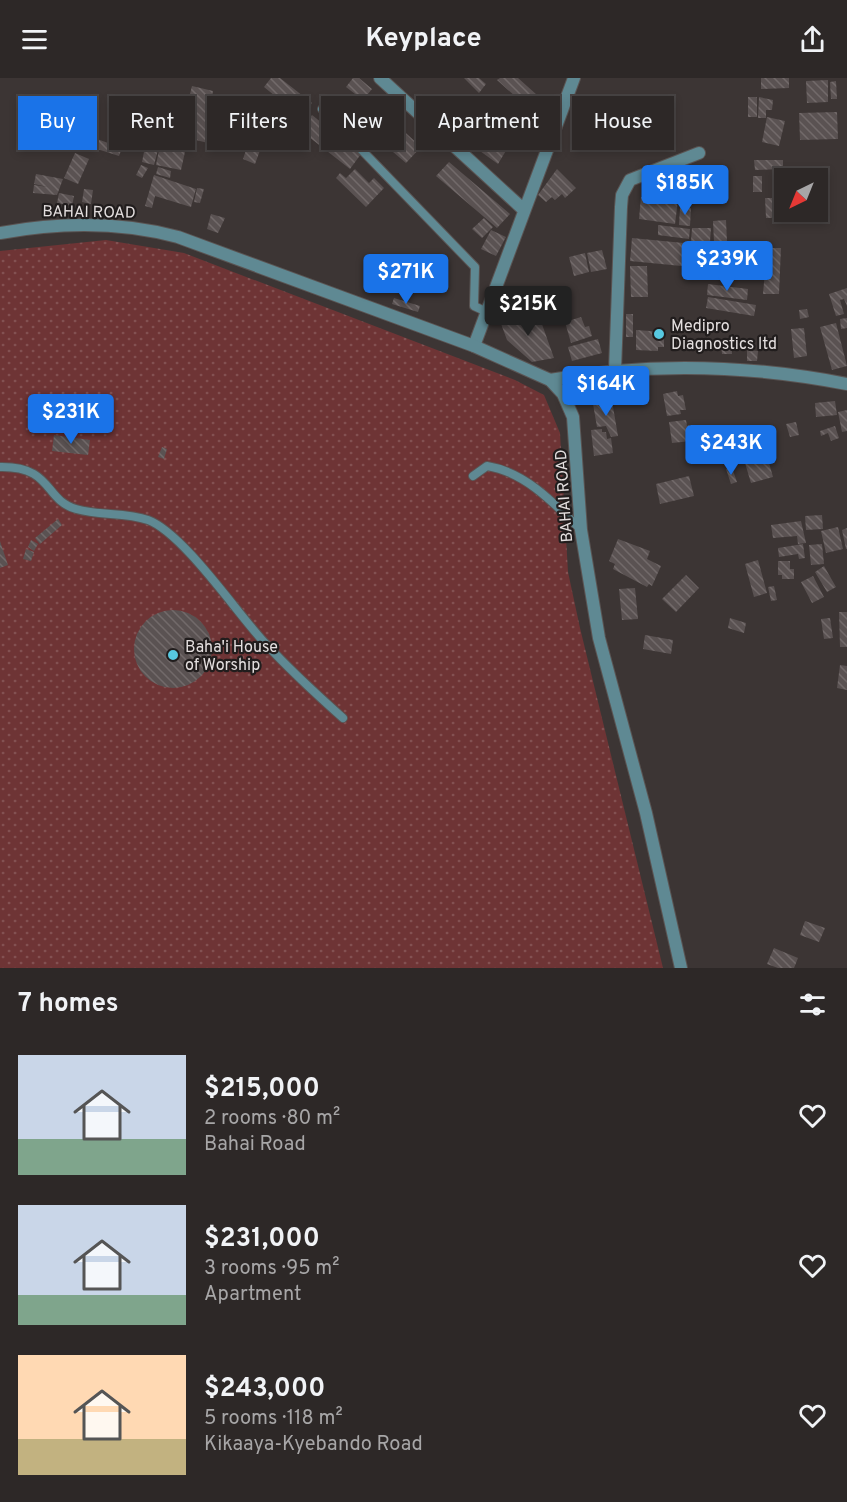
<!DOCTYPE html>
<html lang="en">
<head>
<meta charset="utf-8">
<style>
	:root { --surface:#2d2827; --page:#393433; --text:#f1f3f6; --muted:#a7a6a7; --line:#484444; --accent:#1a73e8 }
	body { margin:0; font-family:Overpass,sans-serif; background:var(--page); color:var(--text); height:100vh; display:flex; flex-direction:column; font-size:22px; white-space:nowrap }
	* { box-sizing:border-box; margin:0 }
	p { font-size:20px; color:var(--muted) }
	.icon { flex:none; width:33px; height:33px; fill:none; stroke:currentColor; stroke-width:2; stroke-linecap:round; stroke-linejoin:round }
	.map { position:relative; height:890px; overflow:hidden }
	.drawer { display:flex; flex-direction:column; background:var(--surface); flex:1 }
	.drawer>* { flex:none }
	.guide { position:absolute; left:18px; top:18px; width:812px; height:54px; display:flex; gap:12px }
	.needle { width:39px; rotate:223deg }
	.fabs { position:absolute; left:774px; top:90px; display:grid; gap:12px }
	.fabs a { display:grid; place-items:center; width:54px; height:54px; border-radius:0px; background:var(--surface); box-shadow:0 3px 9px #0003,0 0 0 2px var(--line); font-size:30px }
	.price { position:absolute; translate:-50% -51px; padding:0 14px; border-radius:6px; background:var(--accent); color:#fff; font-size:20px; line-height:39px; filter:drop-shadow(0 2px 3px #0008) }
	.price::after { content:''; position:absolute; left:50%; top:36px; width:18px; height:14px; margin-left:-9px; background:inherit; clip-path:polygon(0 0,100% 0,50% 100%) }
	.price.current { background:#222; color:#fff }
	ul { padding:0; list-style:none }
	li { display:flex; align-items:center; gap:18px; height:150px; padding:0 18px }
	li span { display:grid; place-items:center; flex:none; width:168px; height:120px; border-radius:0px; color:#555 }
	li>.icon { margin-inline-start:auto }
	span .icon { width:72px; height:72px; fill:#fffc; stroke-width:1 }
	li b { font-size:26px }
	h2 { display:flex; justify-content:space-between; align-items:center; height:72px; padding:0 18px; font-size:26px }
	.tag { padding:0 21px; border-radius:0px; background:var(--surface); box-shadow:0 3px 9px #0003,0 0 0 2px var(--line); font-size:21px; line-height:54px }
	.tag.current { background:var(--accent); color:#fff }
	header { display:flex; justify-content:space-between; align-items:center; height:78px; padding:0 18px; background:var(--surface); font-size:27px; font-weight:700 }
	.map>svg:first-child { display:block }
</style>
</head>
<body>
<header><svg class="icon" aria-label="menu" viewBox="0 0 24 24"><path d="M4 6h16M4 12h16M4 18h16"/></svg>Keyplace<svg class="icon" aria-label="share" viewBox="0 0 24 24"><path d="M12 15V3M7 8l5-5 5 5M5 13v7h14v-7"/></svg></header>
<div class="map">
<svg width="847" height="890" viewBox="0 0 847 890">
	<defs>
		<pattern id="park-dots" width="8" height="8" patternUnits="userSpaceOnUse" patternTransform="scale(1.5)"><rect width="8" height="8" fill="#6e3435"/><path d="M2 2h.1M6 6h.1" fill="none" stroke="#835152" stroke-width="1.8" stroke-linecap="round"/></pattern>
		<pattern id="building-back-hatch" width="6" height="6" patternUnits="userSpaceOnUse" patternTransform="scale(1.5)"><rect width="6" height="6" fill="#5a5252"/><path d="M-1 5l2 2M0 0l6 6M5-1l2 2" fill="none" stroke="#726a6a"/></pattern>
	</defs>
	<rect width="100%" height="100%" fill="#3c3534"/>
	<path fill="url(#park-dots)" d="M106 162 184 175 515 302 544 317 560 355 568 494 580 550 663 890H0V173Z"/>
	<path fill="url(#building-back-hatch)" d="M271 0H280L312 25 301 39 264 9Z
		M353 0H359L372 11 363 22 346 9Z
		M464 0H479L486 6 479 15Z
		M500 0H518L546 25 536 37 497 2Z
		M761 0H789V10L761 11Z
		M828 2V24L807 25 806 3Z
		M836 3 837 21H831L830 4Z
		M192 8 213 13 208 37 218 39 212 66 188 60 181 92 156 87 161 62 171 64 173 54 163 52 166 38 171 39 175 21 188 24Z
		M748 19H757V39H748Z
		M759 19 773 22 772 32H766V40H758Z
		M370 22 421 69 406 85 386 68 374 69 372 57 355 39Z
		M485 24 490 30 474 46 468 40Z
		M501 29 514 39 510 45 516 50 509 59 513 61 498 86 473 68 478 60 474 57 491 33 495 36Z
		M837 34 838 61 800 62 799 35Z
		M312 37 361 76 350 91 300 52Z
		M767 39 785 43 779 68 762 64Z
		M253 51 266 56 255 86 243 81Z
		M74 53 95 58 92 70 71 65Z
		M97 61 122 70 119 78 94 70Z
		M145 69 158 72 154 87 142 84Z
		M75 75 89 81 78 106 64 100Z
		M754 82H783V91L755 92Z
		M449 84 510 136 497 150 436 98Z
		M141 87 148 90 142 100 136 97Z
		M158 89 171 93 170 100 156 96Z
		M355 91 369 105 374 100 384 110 366 129 336 100 340 95 346 100Z
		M557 91 576 110 565 120 562 116 555 122 552 119 546 124 538 117Z
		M808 93V100H784V134H806V139L766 140 765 120H781V94Z
		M36 96 63 101 57 117 33 115 34 107 48 109 34 106Z
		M154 97 196 111 191 129 155 118 152 130 145 128Z
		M753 98H762V114H753Z
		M197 110 204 111 200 125 194 124Z
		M84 111 93 112 91 126 82 124Z
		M663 112 679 114 675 146 639 141 641 119 661 122Z
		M59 115 74 118 72 128 57 125Z
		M680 129 691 130 690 148 679 147Z
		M211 136 225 140 218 155 207 151Z
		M484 140 493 149 482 160 472 151Z
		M726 142 727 164H714L713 143Z
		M658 147 690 151 689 161 658 157Z
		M692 150H711L710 164 691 163Z
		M491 152 506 159 496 178 481 171Z
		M632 160 694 166 692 189 630 183Z
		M707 167 732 170V185L722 184V196H706Z
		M735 170 764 171 763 186 734 185Z
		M767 170H781L779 216H763Z
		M602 172 607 191 591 194 587 175Z
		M585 175 589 194 574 198 569 179Z
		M630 188H647L648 219H631Z
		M708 206 748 211 747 222 707 217Z
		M847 210V228L844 221 840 222 844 236 836 238 829 216Z
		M708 219 756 227 754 238 706 230Z
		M394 220 420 228 418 234 392 226Z
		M807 231 809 239 800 241 799 232Z
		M538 235 554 280 532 284 507 262 500 243Z
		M626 236H633V259H626Z
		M581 239 585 249 589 248 592 258 571 265 565 244Z
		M847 240V250L841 251 840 241Z
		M836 245 847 288 832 292 820 249Z
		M804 250 807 278 794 280 791 251Z
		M636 252 664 254V269H658V273L636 272Z
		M598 261 602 275 572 283 568 269Z
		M721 266H731L732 276H722Z
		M747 272 758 273 757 283H747Z
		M677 313 678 318 683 317 686 332H680L681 336 667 338 663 316Z
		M612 323 618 358 611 359 606 348 597 349 593 326Z
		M835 323 837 337 816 339 815 325Z
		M847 332V353L842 354 838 334Z
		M686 342 687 348 689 347 691 363 672 365 669 344Z
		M796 344 799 357 790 359 786 346Z
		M835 348 839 360 831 363 828 355 821 358 820 353Z
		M602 351V354H606L607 361 611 360 613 375 594 378 591 352Z
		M54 357 90 362 88 377 52 373Z
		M162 369 167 371 164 381 158 379Z
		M767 378 773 399 751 405 745 385Z
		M732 390 737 404 731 406 726 391Z
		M689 398 694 418 660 426 656 406Z
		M822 437 823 451 806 452 805 438Z
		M58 441 62 447 40 466 35 460Z
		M801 443 806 465 798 466 797 458 773 460 771 447Z
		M838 449 843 471 826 475 821 453Z
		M847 450V471H846L842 452Z
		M618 461 650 473 647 481 661 488 652 508 649 506 647 509 613 491 615 486 609 483Z
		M31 462 38 466 34 473 28 469Z
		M0 463 8 487 0 490Z
		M803 466 805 480 799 481 798 476 779 479 778 470Z
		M822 466 824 486 811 487 809 467Z
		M26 471 34 474 31 483 23 481Z
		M758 482 767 515 754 519 745 486Z
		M778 483H790V491H794V501H782V497H778Z
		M824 488 836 509 827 514 815 494Z
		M686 497 699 510 676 534 662 521Z
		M813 498 824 519 812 525 801 504Z
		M774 508 777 522 771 523 768 509Z
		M635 510 638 541 622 542 619 511Z
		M134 571a39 39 0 1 1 78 0a39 39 0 1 1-78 0Z
		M839 534H847V569H840Z
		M730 540 746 545 744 555 728 550Z
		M830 540 833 560 824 561 821 541Z
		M645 557 673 562 671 576 643 571Z
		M840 587 847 588V612L837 610Z
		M805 843 825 850 819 864 800 857Z
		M774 870 798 880 794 890H778L767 886Z"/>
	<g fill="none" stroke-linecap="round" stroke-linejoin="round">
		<g stroke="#5a5453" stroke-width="10">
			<path id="service" d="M322 31 475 189 474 228 487 234
				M0 389C53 388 44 422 76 431 99 438 125 434 148 442 183 455 237 535 264 564 289 591 316 616 343 640
				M473 398 487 388C525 394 554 425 581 452"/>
		</g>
		<g stroke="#5a5453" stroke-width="14">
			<path id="minor" d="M380 0 524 132
				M474 268 574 0
				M615 292 621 129 622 117 630 102 699 75
				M550 302C648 284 749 287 847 306"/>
		</g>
		<g stroke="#5a5453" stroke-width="14">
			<path id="tertiary" d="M0 155C60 144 119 143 178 159L474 268 550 302 563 316 573 339 581 452 599 560 646 735 681 890"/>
		</g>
		<use href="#service" stroke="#5f8993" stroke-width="8"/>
		<use href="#minor" stroke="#5f8993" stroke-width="12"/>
		<use href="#tertiary" stroke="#5f8993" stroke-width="12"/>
	</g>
	<g fill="#57c9e1" stroke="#211d1d" stroke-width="2">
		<circle cx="659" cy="256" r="6"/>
		<circle cx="173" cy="577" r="6"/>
	</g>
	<g text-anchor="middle" stroke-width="4.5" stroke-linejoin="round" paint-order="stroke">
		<g font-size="16" fill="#e4dfdf" stroke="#211d1d">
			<text transform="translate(89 133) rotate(1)" y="6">BAHAI ROAD</text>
			<text transform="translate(563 418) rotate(-94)" y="6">BAHAI ROAD</text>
		</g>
		<g font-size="16" fill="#e4dfdf" stroke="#211d1d" text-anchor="start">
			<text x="671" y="253">Medipro<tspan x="671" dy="18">Diagnostics ltd</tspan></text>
			<text x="185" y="574">Baha'i House<tspan x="185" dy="18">of Worship</tspan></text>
		</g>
	</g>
</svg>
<div class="fabs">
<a><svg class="needle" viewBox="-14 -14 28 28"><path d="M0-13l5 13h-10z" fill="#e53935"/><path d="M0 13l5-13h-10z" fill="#a7a6a7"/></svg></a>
</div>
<b class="price" style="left:685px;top:138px">$185K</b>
<b class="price" style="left:727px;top:214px">$239K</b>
<b class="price" style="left:406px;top:227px">$271K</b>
<b class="price current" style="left:528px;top:259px">$215K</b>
<b class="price" style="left:606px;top:339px">$164K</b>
<b class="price" style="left:71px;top:367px">$231K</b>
<b class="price" style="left:731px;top:398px">$243K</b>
<div class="guide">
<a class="tag current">Buy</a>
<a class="tag">Rent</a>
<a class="tag">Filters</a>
<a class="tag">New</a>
<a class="tag">Apartment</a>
<a class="tag">House</a>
</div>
</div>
<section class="drawer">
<h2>7 homes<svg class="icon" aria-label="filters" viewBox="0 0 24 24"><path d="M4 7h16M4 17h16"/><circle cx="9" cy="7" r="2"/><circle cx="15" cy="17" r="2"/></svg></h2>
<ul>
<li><span style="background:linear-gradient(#c9d6e8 70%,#7fa58c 0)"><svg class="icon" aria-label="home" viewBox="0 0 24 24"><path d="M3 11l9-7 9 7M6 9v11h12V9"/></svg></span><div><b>$215,000</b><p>2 rooms · 80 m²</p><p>Bahai Road</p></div><svg class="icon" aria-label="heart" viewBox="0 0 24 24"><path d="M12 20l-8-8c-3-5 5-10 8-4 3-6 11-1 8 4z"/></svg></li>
<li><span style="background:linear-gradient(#c9d6e8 75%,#7fa58c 0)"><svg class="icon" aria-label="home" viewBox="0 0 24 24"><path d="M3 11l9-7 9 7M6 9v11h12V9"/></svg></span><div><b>$231,000</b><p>3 rooms · 95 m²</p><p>Apartment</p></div><svg class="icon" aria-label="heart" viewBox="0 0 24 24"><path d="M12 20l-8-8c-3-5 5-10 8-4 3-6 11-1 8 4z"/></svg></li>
<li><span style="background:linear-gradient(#ffd9b3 70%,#c2b280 0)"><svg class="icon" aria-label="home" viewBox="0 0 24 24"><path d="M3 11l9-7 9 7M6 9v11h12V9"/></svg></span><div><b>$243,000</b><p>5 rooms · 118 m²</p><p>Kikaaya-Kyebando Road</p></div><svg class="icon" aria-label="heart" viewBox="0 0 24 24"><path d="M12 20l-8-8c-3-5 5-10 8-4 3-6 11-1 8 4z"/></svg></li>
</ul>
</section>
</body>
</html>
